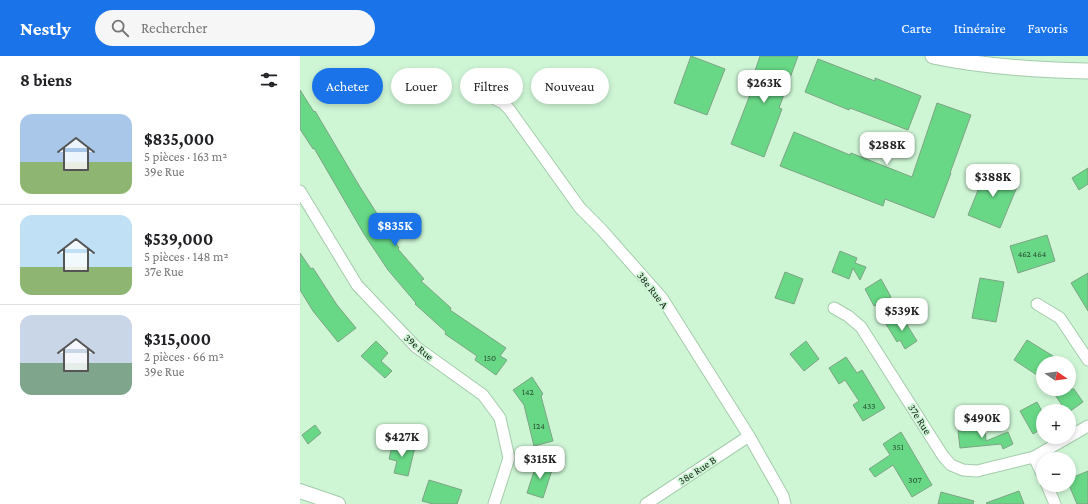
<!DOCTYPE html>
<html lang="fr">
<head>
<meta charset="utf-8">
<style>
	:root { --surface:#fff; --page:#f6f6f6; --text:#202124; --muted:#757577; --line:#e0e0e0; --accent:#1a73e8 }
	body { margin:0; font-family:"Crimson Pro",serif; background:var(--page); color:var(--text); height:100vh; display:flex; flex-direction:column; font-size:15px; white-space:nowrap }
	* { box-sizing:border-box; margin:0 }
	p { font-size:13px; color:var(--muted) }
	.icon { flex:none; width:22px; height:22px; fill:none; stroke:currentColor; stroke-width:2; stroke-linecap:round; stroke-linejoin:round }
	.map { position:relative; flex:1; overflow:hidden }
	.drawer { display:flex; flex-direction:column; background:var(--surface); width:300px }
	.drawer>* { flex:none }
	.top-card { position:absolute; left:12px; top:12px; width:380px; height:36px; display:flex; gap:8px }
	.needle { width:26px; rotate:103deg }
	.buttons { position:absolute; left:736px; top:300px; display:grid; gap:8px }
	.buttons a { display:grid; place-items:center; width:40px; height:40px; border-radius:50%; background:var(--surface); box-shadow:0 2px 6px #0003; font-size:20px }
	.price { position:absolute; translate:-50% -34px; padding:0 9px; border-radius:8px; background:#fff; color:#222; font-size:13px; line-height:26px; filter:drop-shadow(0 1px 2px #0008) }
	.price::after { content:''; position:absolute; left:50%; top:24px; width:12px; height:9px; margin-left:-6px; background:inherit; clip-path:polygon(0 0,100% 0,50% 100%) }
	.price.selected { background:var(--accent); color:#fff }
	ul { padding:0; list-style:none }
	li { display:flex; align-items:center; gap:12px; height:100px; padding:0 20px }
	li+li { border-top:1px solid var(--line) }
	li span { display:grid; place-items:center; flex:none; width:112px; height:80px; border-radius:12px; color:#555 }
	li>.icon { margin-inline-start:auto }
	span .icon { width:48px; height:48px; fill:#fffc; stroke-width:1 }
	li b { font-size:17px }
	h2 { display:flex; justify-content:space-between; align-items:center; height:48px; padding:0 20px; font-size:17px }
	.pill { padding:0 14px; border-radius:18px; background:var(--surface); box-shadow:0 2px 6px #0003; font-size:14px; line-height:36px }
	.pill.selected { background:var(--accent); color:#fff }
	header { display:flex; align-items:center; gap:24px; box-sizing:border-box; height:56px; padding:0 20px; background:var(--accent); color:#fff }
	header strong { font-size:19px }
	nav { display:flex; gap:22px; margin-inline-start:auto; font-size:14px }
	.search { width:280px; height:36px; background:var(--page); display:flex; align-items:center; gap:10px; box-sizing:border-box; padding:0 14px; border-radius:22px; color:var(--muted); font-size:15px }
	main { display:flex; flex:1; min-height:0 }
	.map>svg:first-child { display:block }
</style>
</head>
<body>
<header>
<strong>Nestly</strong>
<div class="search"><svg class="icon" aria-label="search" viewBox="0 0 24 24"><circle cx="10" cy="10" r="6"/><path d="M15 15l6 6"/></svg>Rechercher</div>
<nav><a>Carte</a><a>Itinéraire</a><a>Favoris</a></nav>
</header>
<main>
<section class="drawer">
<h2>8 biens<svg class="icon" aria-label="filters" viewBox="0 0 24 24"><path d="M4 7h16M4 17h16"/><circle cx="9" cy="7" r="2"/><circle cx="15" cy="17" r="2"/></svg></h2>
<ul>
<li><span style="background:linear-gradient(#a9c7e8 60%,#8fb573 0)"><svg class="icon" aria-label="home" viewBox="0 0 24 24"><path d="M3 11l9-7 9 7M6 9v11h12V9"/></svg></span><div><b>$835,000</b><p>5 pièces · 163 m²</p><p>39e Rue</p></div></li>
<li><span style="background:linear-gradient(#bfe0f5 65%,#8fb573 0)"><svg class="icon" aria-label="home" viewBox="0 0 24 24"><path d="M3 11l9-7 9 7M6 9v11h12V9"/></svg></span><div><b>$539,000</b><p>5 pièces · 148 m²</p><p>37e Rue</p></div></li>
<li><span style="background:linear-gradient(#c9d6e8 60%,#7fa58c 0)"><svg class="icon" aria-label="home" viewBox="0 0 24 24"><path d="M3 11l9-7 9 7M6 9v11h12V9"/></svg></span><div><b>$315,000</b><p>2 pièces · 66 m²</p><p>39e Rue</p></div></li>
</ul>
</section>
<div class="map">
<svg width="788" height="448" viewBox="0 0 788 448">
	<rect width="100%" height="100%" fill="#cef6d5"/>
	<path fill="#68d886" stroke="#7da384" d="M391 0 425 13 407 59 374 47Z
		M460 0H498L479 52 482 53 464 101 431 88 453 31 450 30Z
		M518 3 575 25V22L621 40 608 74 550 52 549 54 505 36Z
		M0 34 14 56 15 55 60 131 99 192 98 193 124 223 121 225 151 252 150 254 206 292 200 300 207 304 196 319 175 304 177 300 145 278 146 276 115 248 116 247 88 214 64 178 14 92 13 93 0 73Z
		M637 47 671 59 650 117H651L634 162 585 143 583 150 480 110 494 76 550 99 551 97 612 121Z
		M687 112 719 126 700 172 668 159Z
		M788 112V128L779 134 772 122Z
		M747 179 755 205 718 217 710 190Z
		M540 195 557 202 555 207 566 211 560 224 553 212 549 223 532 216Z
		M0 197 11 213 13 212 37 249 56 272 38 286 13 255 0 234Z
		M485 216 503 223 494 248 475 242Z
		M788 217V255L771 227Z
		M680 222 704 226 696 266 672 262Z
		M581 223 591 241 574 250 565 233Z
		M601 259 617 285 605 293 600 284 597 286 586 268Z
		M727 284 753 300 749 307H743V323L714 304Z
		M76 285 88 297 81 305 92 315 85 322 61 300Z
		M506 285 519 303 504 315 490 298Z
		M546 301 557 317 562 314 585 352 563 365 553 349 559 345 545 324 539 328 529 312Z
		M232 321 243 338 241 340 253 385 234 390 224 349 213 334Z
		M751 333H774L783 346 769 356 766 355Z
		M737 346 743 357V372L733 378 720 355Z
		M15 369 21 377 8 388 2 379Z
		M685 372 686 385 708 376 713 388 703 393 701 388 660 392 658 375Z
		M601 376 632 429 612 441 593 409 575 421 569 413 590 399 583 388Z
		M93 386 115 391 108 420 94 417 97 405 89 403Z
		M237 406 253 411 243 442 227 437Z
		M788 415V448H777L769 429V423Z
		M129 424 162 434 157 448H133L122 445Z
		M719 435 724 448H687L686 447Z
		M641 436 674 445 673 448H638Z"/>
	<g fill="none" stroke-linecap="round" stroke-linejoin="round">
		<g stroke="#a4cbab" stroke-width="13">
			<path id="minor" d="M193 42 203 47 209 53 280 152 301 173 362 242 449 380 483 440 485 448
				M0 135 57 229 116 291 183 339 200 362 209 402 194 448
				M737 248 760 262 788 304
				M534 252 548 260 561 271 643 400 651 409 663 414 677 415 734 401 788 370
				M734 401 743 420
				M747 429 755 448
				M346 448 449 380"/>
		</g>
		<g stroke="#a4cbab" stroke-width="16">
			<path id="tertiary" d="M0 435 38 448"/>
		</g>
		<g stroke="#a4cbab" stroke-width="17">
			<path id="secondary" d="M633 0C684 11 736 14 788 15"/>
		</g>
		<use href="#minor" stroke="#fff" stroke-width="11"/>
		<use href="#tertiary" stroke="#fff" stroke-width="14"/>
		<use href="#secondary" stroke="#fff" stroke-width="15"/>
	</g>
	<g text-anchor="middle" stroke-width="3.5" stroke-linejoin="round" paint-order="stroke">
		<g font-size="9" fill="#274e31">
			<text x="732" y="201">462 464</text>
			<text x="190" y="305">150</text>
			<text x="228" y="339">142</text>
			<text x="569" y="353">433</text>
			<text x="239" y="373">124</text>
			<text x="598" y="394">351</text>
			<text x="615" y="427">307</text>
		</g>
		<g font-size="11" fill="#112015" stroke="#cef6d5">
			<text transform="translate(353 234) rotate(52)" y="4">38e Rue A</text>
			<text transform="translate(119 291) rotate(40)" y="4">39e Rue</text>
			<text transform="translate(620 363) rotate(58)" y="4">37e Rue</text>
			<text transform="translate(397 414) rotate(-33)" y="4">38e Rue B</text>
		</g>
	</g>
</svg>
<div class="buttons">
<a><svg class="needle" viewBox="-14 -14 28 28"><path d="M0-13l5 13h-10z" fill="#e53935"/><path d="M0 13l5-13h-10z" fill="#757577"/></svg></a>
<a>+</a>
<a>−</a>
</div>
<b class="price" style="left:464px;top:48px">$263K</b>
<b class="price" style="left:587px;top:110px">$288K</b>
<b class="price" style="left:693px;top:142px">$388K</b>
<b class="price selected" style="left:95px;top:191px">$835K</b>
<b class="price" style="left:602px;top:276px">$539K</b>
<b class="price" style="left:682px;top:383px">$490K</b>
<b class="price" style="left:102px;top:402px">$427K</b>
<b class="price" style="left:240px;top:424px">$315K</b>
<div class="top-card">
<a class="pill selected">Acheter</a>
<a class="pill">Louer</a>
<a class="pill">Filtres</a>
<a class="pill">Nouveau</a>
</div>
</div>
</main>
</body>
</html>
